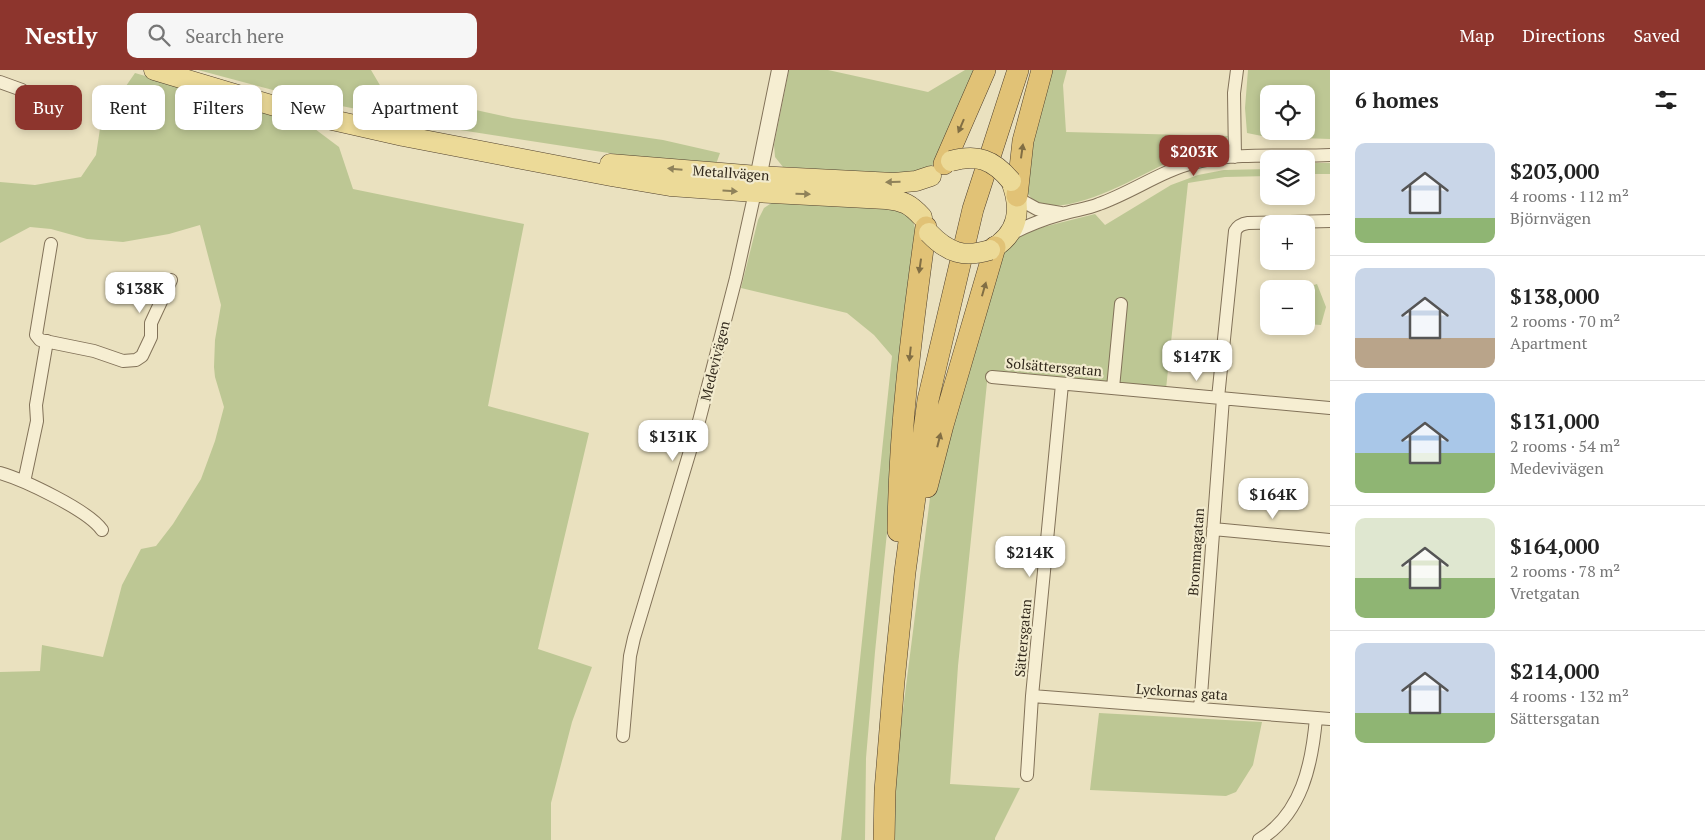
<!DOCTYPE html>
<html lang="en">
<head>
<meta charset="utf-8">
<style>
	:root { --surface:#fff; --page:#f6f6f6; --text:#222; --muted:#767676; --line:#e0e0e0; --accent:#8d352d }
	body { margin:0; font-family:"PT Serif",serif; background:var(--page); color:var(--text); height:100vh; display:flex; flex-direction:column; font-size:19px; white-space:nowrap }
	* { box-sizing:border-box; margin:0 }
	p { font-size:16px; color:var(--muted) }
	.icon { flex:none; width:28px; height:28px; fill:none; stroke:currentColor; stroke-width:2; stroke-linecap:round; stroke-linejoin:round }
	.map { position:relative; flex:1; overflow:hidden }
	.drawer { display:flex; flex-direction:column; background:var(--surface); width:375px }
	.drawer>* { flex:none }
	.guide { position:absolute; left:15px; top:15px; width:475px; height:45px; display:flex; gap:10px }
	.fabs { position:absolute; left:1260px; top:15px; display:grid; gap:10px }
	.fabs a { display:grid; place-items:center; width:55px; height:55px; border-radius:10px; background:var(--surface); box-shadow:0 2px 8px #0003; font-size:25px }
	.price { position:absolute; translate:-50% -42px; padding:0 11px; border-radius:10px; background:#fff; color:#222; font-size:16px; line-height:32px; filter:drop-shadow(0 1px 2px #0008) }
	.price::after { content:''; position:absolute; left:50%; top:30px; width:15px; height:11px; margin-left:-8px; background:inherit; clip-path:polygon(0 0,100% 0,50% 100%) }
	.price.current { background:var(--accent); color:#fff }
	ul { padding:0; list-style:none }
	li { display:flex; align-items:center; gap:15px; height:125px; padding:0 25px }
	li+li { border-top:1px solid var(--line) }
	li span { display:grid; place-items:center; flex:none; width:140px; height:100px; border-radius:10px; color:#555 }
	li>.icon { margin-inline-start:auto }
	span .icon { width:60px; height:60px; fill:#fffc; stroke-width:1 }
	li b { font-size:21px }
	h2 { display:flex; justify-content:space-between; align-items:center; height:60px; padding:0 25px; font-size:21px }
	.chip { padding:0 18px; border-radius:10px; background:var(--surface); box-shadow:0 2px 8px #0003; font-size:18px; line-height:45px }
	.chip.current { background:var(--accent); color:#fff }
	header { display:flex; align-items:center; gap:30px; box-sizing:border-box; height:70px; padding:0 25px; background:var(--accent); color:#fff }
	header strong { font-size:24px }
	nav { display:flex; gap:28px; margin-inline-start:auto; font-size:18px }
	.search { width:350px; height:45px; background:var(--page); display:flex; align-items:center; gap:12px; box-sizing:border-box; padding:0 18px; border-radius:10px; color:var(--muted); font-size:19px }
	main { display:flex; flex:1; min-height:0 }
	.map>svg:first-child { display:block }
</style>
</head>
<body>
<header>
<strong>Nestly</strong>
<div class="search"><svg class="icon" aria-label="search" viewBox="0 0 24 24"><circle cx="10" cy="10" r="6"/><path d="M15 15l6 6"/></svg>Search here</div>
<nav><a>Map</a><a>Directions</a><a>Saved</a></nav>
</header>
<main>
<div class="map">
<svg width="1330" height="770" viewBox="0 0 1330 770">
	<rect width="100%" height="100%" fill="#eae1bf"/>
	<path fill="#bdc794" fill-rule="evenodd" d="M198 0H371L381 17 429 22 462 37 512 48 663 70 720 83 715 97 680 94 460 60 307 29Z
		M789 0H828L928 22 965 0H979L936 93 924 100 912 105 783 97 775 87 774 75Z
		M1047 0H1067L1063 15 1066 62 1228 66C1217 88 1192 83 1171 91 1143 103 1045 164 1026 120 1019 103 1042 22 1047 0Z
		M1248 0H1330V69L1267 67 1247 63 1245 38ZM1269 24H1306V61H1269Z
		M135 3 307 53 339 77 353 119 524 154 488 336 589 363 538 579 592 597 572 652 551 733V770H0V602L40 601 42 575 103 587 122 515 141 479 156 476 173 454 201 409 215 371 224 337 215 307 214 297 215 270 221 235 200 155 169 164 123 172 87 169 51 159 30 157 0 173V112L35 115 81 107 96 85 101 52Z
		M1306 93H1330V104H1306Z
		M1269 99V106L1225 107 1188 113 1166 319 1013 302 988 303 958 596 950 714 1020 718 995 768V770H892L893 718 930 428 965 303 1003 183 1020 164 1031 160 1095 144 1105 155 1171 115 1198 105 1224 100Z
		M776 130 898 137 913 152 917 163 875 582 866 688 865 770H841L892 286 874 265 847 243 741 218 758 150 764 138Z
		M1301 210 1311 216 1317 214 1326 237 1321 255 1306 254V219H1281V211Z
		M1099 643 1262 652 1253 695 1236 722 1226 726 1090 720Z"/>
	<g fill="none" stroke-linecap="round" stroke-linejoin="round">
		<g stroke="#827259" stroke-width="14">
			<path id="minor" d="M0 12 22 20
				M1235 87 1234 23 1237 0
				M1017 128 1037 139 1061 143
				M1009 165C1026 156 1044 149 1062 144 1075 140 1087 139 1099 134 1133 122 1162 100 1197 92 1240 82 1286 87 1330 85
				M51 174 36 265 40 270 94 281 123 291 136 290 142 286 151 267V253L171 210
				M992 307 1330 338
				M1113 318 1121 234
				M1218 328 1235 161C1238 156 1241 154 1248 153L1330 151
				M0 403C24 410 88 440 102 460
				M24 412 37 351 36 335 47 271
				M1213 459 1330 470
				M1032 626 1330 649
				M1200 639 1223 328
				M623 666 630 586 634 568 699 351 736 208 755 122
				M1027 705 1032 626 1062 314
				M1259 770C1302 744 1312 694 1316 648"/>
		</g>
		<g stroke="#827259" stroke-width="18">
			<path id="tertiary" d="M756 118 780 0"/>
		</g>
		<g stroke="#50402d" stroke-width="21">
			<path id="primary" d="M154 0 288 40 403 66 611 106 670 116 755 122 886 129C904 131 910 134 922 147
				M610 94 758 106 894 113 916 111 931 106
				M990 180C1019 164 1022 139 1011 111"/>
		</g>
		<g stroke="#50402d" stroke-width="22">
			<path id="trunk" d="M944 94 985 0
				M1017 126 1023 71 1042 0
				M927 417 943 355 995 177
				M898 461C899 359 912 258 926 157
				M884 770 885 721 894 611 905 502 928 330 973 139 1018 0"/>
		</g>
		<use href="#minor" stroke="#f6eed2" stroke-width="12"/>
		<use href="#tertiary" stroke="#f6eed2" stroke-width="16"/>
		<use href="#primary" stroke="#ecda98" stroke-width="20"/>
		<use href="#trunk" stroke="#e1c276" stroke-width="21"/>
		<g stroke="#50402d" stroke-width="21" stroke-linecap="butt">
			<path id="primary-bridge" d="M951 91C977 84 993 89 1011 111
				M929 163C948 183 964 188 990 180"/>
		</g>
		<use href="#primary-bridge" stroke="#ecda98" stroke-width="20"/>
	</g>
	<defs><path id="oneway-solid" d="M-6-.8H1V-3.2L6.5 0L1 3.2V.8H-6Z" transform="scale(1.25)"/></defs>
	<g fill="#816e44">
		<use href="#oneway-solid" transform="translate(961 56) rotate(113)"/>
		<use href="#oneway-solid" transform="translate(1022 81) rotate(-82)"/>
		<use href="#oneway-solid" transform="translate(920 196) rotate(98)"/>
		<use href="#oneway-solid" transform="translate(984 219) rotate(-74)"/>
		<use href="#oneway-solid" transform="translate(910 284) rotate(96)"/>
		<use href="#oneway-solid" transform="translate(939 370) rotate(-76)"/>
	</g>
	<g fill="#8f825a">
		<use href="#oneway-solid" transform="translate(675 99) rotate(-175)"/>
		<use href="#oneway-solid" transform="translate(893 112) rotate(179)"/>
		<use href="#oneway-solid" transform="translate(730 121) rotate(4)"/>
		<use href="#oneway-solid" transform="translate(803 124) rotate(2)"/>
	</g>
	<g text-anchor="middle" stroke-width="4.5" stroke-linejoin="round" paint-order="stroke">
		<g font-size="14" fill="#32291c" stroke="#f2ebce">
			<text transform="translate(731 103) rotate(4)" y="5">Metallvägen</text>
			<text transform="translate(715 291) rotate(-76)" y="5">Medevivägen</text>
			<text transform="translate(1054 297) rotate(5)" y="5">Solsättersgatan</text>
			<text transform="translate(1196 482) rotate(-86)" y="5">Brommagatan</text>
			<text transform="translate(1023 568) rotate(-85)" y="5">Sättersgatan</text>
			<text transform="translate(1182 622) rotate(4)" y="5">Lyckornas gata</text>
		</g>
	</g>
</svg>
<div class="fabs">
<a><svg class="icon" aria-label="locate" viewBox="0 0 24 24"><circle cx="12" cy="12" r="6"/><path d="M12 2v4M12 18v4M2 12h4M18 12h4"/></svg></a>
<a><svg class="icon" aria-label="layers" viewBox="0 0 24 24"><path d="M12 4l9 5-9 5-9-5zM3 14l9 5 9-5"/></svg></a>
<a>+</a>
<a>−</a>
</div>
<b class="price current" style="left:1194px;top:107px">$203K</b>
<b class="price" style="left:140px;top:244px">$138K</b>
<b class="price" style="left:1197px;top:312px">$147K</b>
<b class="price" style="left:673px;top:392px">$131K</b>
<b class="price" style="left:1273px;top:450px">$164K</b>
<b class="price" style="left:1030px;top:508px">$214K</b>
<div class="guide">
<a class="chip current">Buy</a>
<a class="chip">Rent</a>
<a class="chip">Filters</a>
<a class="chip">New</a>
<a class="chip">Apartment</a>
</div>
</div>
<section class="drawer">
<h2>6 homes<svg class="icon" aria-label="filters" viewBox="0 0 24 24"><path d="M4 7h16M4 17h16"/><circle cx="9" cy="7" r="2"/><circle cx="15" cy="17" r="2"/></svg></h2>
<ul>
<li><span style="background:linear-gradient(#c9d6e8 75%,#8fb573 0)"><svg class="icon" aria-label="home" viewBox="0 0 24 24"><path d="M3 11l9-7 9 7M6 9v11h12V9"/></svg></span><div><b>$203,000</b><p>4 rooms · 112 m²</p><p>Björnvägen</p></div></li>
<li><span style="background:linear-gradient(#c9d6e8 70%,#b9a48a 0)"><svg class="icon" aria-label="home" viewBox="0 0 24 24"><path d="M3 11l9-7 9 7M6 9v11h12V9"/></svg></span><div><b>$138,000</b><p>2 rooms · 70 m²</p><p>Apartment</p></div></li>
<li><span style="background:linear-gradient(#a9c7e8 60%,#8fb573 0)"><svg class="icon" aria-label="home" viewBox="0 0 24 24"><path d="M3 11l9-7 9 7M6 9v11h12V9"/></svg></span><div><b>$131,000</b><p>2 rooms · 54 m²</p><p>Medevivägen</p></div></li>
<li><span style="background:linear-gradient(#dfe7d0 60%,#8fb573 0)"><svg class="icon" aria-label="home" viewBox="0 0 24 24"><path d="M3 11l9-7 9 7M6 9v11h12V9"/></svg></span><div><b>$164,000</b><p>2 rooms · 78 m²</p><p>Vretgatan</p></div></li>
<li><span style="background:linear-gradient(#c9d6e8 70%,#8fb573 0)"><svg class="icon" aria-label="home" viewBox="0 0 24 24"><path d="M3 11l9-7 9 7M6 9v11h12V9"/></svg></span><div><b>$214,000</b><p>4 rooms · 132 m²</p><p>Sättersgatan</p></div></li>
</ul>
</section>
</main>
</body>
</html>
